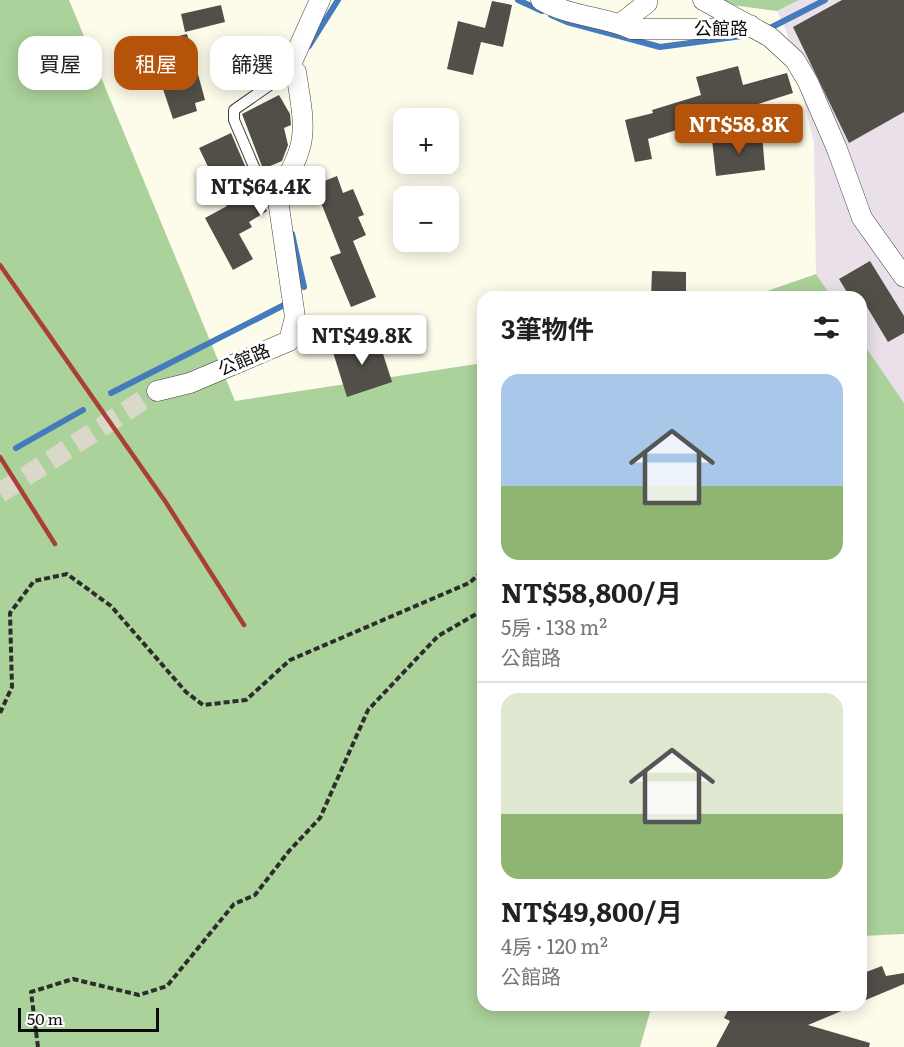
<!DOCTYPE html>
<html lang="zh-TW">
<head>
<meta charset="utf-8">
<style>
	:root { --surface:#fff; --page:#f2f2f2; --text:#222; --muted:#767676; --line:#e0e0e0; --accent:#b45309 }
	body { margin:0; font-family:Literata,"Noto Sans TC",serif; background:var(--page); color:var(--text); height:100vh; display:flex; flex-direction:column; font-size:22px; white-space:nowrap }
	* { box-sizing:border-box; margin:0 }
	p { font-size:20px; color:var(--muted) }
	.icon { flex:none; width:33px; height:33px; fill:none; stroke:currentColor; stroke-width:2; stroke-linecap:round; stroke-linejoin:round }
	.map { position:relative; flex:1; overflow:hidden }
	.details { position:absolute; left:477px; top:291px; width:390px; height:720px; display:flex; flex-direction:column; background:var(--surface); border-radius:18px; box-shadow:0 3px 15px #0003 }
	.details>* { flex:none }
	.banner { position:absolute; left:18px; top:36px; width:369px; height:54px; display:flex; gap:12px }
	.tools { position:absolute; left:393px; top:108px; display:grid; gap:12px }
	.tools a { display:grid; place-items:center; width:66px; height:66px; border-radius:12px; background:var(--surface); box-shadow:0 3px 15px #0003; font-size:30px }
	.scale { position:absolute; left:18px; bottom:15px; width:141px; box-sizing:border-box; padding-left:6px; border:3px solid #0b0b0b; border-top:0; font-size:16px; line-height:21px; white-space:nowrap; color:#0b0b0b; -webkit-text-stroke:4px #fff; paint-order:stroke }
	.price { position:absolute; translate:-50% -51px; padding:0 14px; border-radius:6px; background:#fff; color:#222; font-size:20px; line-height:39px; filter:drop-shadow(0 2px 3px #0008) }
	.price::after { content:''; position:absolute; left:50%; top:36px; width:18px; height:14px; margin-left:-9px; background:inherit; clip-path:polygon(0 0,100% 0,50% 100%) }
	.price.on { background:var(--accent); color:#fff }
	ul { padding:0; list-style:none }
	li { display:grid; align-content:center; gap:12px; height:318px; padding:0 24px }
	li+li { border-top:2px solid var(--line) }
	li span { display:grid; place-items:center; height:186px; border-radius:18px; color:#555 }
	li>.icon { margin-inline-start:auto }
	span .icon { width:108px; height:108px; fill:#fffc; stroke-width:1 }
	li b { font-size:26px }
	h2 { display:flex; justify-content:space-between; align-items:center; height:72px; padding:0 24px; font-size:26px }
	.tag { padding:0 21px; border-radius:18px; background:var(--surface); box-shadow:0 3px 15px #0003; font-size:21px; line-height:54px }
	.tag.on { background:var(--accent); color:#fff }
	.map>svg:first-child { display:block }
</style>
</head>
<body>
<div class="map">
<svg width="904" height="1047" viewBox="0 0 904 1047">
	<rect width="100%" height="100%" fill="#fdfceb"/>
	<path fill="#e9e0e9" d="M799 0H904V403L861 340V297H832L816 274 814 143 786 30 777 11Z"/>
	<path fill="#abd29a" d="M0 0H69L235 401 483 363V1005H652L640 1047H0Z
		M692 0H799L777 11Z
		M816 274 832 297H750Z
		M861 340 904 403V934L861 936Z"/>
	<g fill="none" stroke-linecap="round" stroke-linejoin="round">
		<path stroke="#447bbd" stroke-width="6" d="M518 0 542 11
			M551 15 567 22 660 47 742 36
			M772 27 825 0
			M309 46 338 0
			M292 234 304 287
			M111 393 284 305
			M16 448 83 410"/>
	</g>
	<path fill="#524e48" d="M842 0H904V112L849 143 793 27Z
		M492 1 512 5 503 47 481 42 473 75 447 69 458 21 485 28Z
		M221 5 225 22 185 32 181 14Z
		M187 34 205 100 195 103 197 111 173 119 163 89 161 90 150 43Z
		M738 66 743 85 787 73 793 93 648 139 652 159 635 162 625 120 653 113 652 110 701 95 696 77Z
		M279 95 290 114 291 125 284 128 288 145 282 161 263 169 242 114Z
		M231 133 249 175 246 176 267 211 249 222 252 227 239 234 253 259 233 270 205 218 227 206 199 148Z
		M762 134 765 170 716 176 712 140Z
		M337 176 343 193 353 189 364 215 358 217 366 235 353 241 376 297 351 307 330 257 341 253 314 185Z
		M870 261 904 316V333L888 342 861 297H850L839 279Z
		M652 271 686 272V297H651Z
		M377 335 392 382 347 397 332 349Z
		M882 966 886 976 904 973V984L861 1002V974Z
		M731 1005H856L808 1025 870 1043 869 1047H716L730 1021 724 1018Z"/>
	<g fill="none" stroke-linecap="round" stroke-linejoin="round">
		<path stroke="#d9d8c9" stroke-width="20" stroke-dasharray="20 10" stroke-linecap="butt" d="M0 493 157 391"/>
		<g stroke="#3e3e3e" stroke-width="12">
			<path id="lane" d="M277 193 263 188 234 120V110L287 73"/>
		</g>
		<g stroke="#3e3e3e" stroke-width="21">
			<path id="street" d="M541 0C570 17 603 16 632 29H716L750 25
				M703 0 770 37 795 60 808 82 837 149 862 218 904 277
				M620 24 647 3V0
				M157 391 190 383 289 341 295 317 277 193C310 145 305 128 296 72L287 73 320 0"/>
		</g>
		<path stroke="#2d2d2d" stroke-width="4" stroke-dasharray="6 3" stroke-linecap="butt" d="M0 713 12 687 10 613 34 581 67 574 111 606 186 692 203 705 246 700 290 660 469 583 483 571
			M38 1047 31 992 73 979 139 995 167 986 234 904 255 895 289 851 320 818 368 710 438 636 483 610"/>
		<use href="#lane" stroke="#fff" stroke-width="10"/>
		<use href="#street" stroke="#fff" stroke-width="20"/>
		<path stroke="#aa3f33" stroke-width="4.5" d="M0 265 165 501 244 625
			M0 457 55 544"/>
	</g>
	<g text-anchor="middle" stroke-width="6" stroke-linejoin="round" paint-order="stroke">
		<g font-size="18" fill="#0b0b0b" stroke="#fff">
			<text x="721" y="35">公館路</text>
			<text transform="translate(244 360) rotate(-23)" y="6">公館路</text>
		</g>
	</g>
</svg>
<div class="tools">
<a>+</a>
<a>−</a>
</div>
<div class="scale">50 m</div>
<b class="price on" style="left:739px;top:155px">NT$58.8K</b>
<b class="price" style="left:261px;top:217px">NT$64.4K</b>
<b class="price" style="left:362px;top:366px">NT$49.8K</b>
<div class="banner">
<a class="tag">買屋</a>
<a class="tag on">租屋</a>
<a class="tag">篩選</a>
</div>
<section class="details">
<h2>3筆物件<svg class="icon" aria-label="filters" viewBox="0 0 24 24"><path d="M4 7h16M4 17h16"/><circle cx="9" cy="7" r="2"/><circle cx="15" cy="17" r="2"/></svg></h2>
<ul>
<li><span style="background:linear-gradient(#a9c7e8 60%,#8fb573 0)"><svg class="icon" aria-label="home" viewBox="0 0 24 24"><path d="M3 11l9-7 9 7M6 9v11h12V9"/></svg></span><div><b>NT$58,800/月</b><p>5房 · 138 m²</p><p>公館路</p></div></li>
<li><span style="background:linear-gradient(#dfe7d0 65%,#8fb573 0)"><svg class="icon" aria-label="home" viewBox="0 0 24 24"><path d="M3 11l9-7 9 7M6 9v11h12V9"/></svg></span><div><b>NT$49,800/月</b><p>4房 · 120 m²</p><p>公館路</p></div></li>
</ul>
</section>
</div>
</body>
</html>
